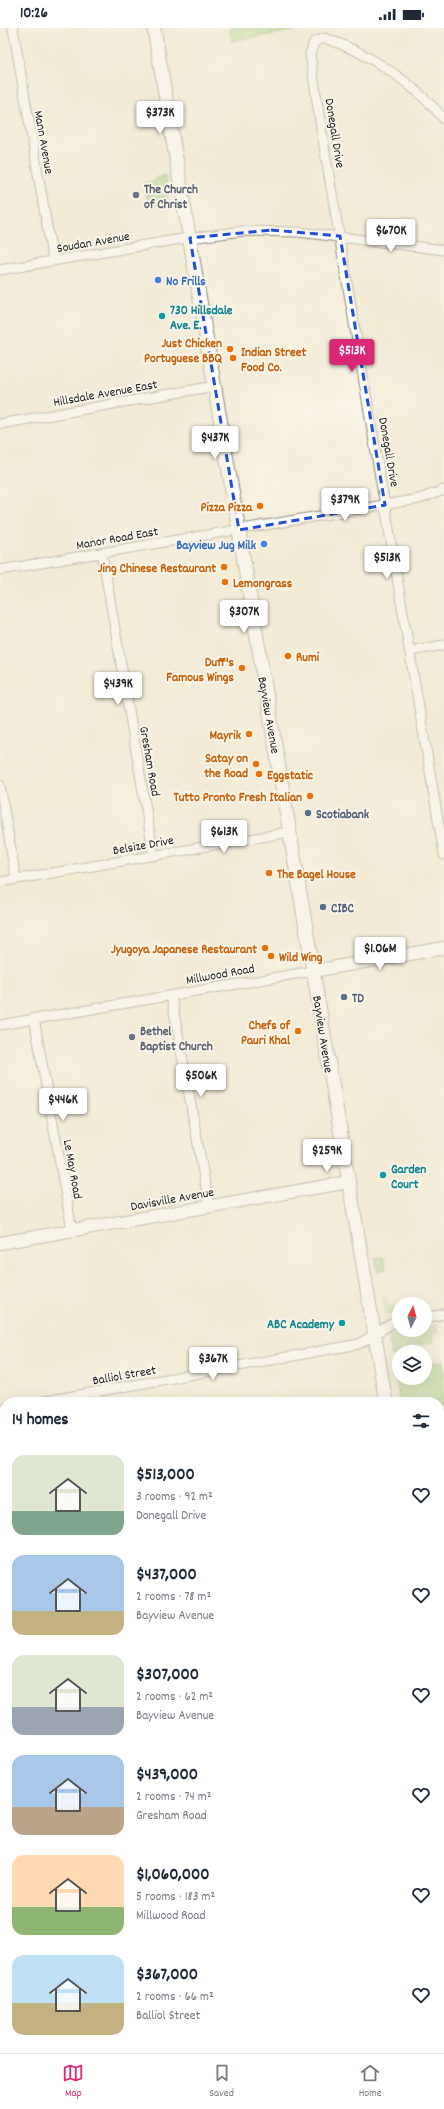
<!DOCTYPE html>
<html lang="en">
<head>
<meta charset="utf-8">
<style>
	:root { --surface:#fff; --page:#f6f6f7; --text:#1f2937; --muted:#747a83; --line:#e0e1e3; --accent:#db2777 }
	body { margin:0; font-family:Dekko,sans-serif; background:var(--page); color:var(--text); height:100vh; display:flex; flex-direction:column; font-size:15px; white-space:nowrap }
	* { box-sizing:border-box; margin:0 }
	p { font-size:13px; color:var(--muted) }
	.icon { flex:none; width:22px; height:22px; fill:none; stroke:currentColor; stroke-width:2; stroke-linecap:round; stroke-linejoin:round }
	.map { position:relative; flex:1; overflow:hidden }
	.sheet { position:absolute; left:0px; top:1369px; width:444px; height:656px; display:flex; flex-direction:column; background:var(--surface); border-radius:16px 16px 0 0; box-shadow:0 4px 16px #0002 }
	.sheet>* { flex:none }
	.needle { width:26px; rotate:6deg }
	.tools { position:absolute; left:392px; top:1269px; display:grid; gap:8px }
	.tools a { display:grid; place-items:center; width:40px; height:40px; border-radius:50%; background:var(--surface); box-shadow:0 4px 16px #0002; font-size:20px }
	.price { position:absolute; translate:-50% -34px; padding:0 9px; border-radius:4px; background:#fff; color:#222; font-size:13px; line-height:26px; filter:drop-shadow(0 1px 2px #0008) }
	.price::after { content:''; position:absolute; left:50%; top:24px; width:12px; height:9px; margin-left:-6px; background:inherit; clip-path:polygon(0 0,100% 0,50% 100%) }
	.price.on { background:var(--accent); color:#fff }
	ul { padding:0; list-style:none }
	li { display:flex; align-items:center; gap:12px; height:100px; padding:0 12px }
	li span { display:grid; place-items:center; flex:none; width:112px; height:80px; border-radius:12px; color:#555 }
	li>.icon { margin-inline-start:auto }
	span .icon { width:48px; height:48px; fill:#fffc; stroke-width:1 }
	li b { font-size:17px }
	h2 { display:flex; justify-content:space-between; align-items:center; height:48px; padding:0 12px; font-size:17px }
	.status { display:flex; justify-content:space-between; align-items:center; height:28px; padding:0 20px; background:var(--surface); direction:ltr }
	.status svg { height:11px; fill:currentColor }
	.dock { display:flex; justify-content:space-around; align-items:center; height:56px; border-top:1px solid var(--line); background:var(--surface); font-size:11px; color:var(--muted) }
	.dock a { display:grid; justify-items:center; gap:2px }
	.dock .on { color:var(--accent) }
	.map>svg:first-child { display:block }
</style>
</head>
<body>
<div class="status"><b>10:26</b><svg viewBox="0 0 49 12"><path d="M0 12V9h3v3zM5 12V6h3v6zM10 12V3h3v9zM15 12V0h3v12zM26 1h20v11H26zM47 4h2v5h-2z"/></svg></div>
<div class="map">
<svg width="444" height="2025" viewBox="0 0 444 2025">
	<rect width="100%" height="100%" fill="#fbf7ec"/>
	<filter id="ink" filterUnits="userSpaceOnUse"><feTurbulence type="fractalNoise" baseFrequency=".025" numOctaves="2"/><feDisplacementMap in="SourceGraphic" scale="8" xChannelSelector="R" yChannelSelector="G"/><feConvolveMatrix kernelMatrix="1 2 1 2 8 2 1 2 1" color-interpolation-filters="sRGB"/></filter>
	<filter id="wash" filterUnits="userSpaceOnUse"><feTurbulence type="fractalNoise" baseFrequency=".012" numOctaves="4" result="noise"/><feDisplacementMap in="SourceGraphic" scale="16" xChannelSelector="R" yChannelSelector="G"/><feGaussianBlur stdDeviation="0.9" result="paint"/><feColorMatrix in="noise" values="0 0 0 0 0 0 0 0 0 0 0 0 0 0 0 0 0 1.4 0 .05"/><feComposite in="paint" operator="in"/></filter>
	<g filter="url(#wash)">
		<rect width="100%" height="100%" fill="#f3ebd5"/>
		<path fill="#a1d282" stroke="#5e774f" d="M230 0H309L232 13Z
			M162 147 166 148 167 171 170 175 149 178 144 155 155 153V150L162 149Z
			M383 1229 386 1241 378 1243 375 1230Z
			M382 1269H386L388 1279 394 1277 399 1281V1285H386Z
			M436 1297 437 1305 432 1306 434 1314 407 1319V1324H399V1328L392 1329 389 1310 392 1306 410 1302H425V1299Z
			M398 1333 399 1350H425V1336L444 1333V1377L439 1378V1374H400L393 1335Z
			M5 1654V2020H439V1779L444 1810V2025H0V1655Z"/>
	</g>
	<g filter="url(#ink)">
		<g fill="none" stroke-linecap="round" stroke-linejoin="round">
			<g stroke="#888478" stroke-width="11">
				<path id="minor" d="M13 0 53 233
					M444 91C414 55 368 24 324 10L314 14 310 26 321 100 444 827
					M0 242 175 212 243 203 299 204 444 222
					M0 396 215 358
					M102 525 154 828
					M0 542 419 471 444 462
					M410 623 444 617
					M0 757 16 851
					M0 854 290 804
					M171 967 209 1177
					M34 990 72 1202
					M0 997 313 943
					M425 1290 444 1286
					M40 1374 359 1316 391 1296 399 1294
					M0 1381 5 1380
					M0 1568H5"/>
			</g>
			<g stroke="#888478" stroke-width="14">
				<path id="tertiary" d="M313 943 444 920
					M0 1215 349 1154
					M439 1462 444 1458"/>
			</g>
			<g stroke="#888478" stroke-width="15">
				<path id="secondary" d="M154 0 386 1374
					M439 1692 444 1722"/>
			</g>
			<use href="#minor" stroke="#fff" stroke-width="9"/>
			<use href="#tertiary" stroke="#fff" stroke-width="12"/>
			<use href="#secondary" stroke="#fff" stroke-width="13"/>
		</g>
	</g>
	<path d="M0 0H444V2025H0ZM271 202 340 208 385 477 239 502 190 210Z" fill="#f3ebd5" fill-opacity=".55" fill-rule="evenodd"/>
	<path fill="none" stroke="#1d4ed8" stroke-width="3" stroke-dasharray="8 5" stroke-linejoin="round" d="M271 202 340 208 385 477 239 502 190 210Z"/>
	<g fill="#6b7280" stroke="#fbf7ec" stroke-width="1.5">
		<circle cx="136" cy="167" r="4"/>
		<circle cx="132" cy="1009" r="4"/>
	</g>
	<g fill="#3f7fe0" stroke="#fbf7ec" stroke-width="1.5">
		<circle cx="158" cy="252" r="4"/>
		<circle cx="264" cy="516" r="4"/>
	</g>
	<g fill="#0f9aa8" stroke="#fbf7ec" stroke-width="1.5">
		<circle cx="162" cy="288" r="4"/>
		<circle cx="383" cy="1147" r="4"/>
		<circle cx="342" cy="1295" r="4"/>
	</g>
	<g fill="#e8710a" stroke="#fbf7ec" stroke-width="1.5">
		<circle cx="230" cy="321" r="4"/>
		<circle cx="233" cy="330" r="4"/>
		<circle cx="260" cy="478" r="4"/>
		<circle cx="224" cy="539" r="4"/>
		<circle cx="225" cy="554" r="4"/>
		<circle cx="288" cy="628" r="4"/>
		<circle cx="242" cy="640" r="4"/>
		<circle cx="249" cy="706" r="4"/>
		<circle cx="256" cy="736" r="4"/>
		<circle cx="259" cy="746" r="4"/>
		<circle cx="310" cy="768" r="4"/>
		<circle cx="269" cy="845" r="4"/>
		<circle cx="265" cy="920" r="4"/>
		<circle cx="271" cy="928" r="4"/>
		<circle cx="298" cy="1003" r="4"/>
	</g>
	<g fill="#5c6f8a" stroke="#fbf7ec" stroke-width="1.5">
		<circle cx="308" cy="785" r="4"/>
		<circle cx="323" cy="879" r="4"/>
		<circle cx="344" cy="969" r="4"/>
	</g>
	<g text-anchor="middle" stroke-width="3.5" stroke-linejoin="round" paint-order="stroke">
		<g font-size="13" fill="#1c1c1c" stroke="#fbf7ec">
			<text transform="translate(336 105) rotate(81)" y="5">Donegall Drive</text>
			<text transform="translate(45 114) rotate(80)" y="5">Mann Avenue</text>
			<text transform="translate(93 213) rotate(-10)" y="5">Soudan Avenue</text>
			<text transform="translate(105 364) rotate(-10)" y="5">Hillsdale Avenue East</text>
			<text transform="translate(390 424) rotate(80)" y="5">Donegall Drive</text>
			<text transform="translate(117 509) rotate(-10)" y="5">Manor Road East</text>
			<text transform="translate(270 687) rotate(80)" y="5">Bayview Avenue</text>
			<text transform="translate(151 733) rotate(80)" y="5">Gresham Road</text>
			<text transform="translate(143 816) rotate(-10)" y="5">Belsize Drive</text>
			<text transform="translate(220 945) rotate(-10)" y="5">Millwood Road</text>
			<text transform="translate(324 1006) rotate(81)" y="5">Bayview Avenue</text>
			<text transform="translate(74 1141) rotate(80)" y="5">Le May Road</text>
			<text transform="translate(172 1170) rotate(-10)" y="5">Davisville Avenue</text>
			<text transform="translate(124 1346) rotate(-10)" y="5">Balliol Street</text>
		</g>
		<g font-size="13" font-weight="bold" fill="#5b616d" stroke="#fbf7ec" text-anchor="start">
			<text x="144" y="165">The Church<tspan x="144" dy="15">of Christ</tspan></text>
			<text x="140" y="1007">Bethel<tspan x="140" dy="15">Baptist Church</tspan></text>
		</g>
		<g font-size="13" font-weight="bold" fill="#366cbe" stroke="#fbf7ec" text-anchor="start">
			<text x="166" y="257">No Frills</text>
			<text x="256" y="521" text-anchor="end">Bayview Jug Milk</text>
		</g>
		<g font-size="13" font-weight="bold" fill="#0d838f" stroke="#fbf7ec" text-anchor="start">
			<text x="170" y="286">730 Hillsdale<tspan x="170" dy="15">Ave. E.</tspan></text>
			<text x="391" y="1145">Garden<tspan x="391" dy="15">Court</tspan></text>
			<text x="334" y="1300" text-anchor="end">ABC Academy</text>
		</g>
		<g font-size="13" font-weight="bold" fill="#c56008" stroke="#fbf7ec" text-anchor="end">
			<text x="222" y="319">Just Chicken<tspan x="222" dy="15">Portuguese BBQ</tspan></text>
			<text x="241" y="328" text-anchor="start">Indian Street<tspan x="241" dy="15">Food Co.</tspan></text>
			<text x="252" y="483">Pizza Pizza</text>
			<text x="216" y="544">Jing Chinese Restaurant</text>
			<text x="233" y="559" text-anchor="start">Lemongrass</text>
			<text x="296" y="633" text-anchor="start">Rumi</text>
			<text x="234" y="638">Duff's<tspan x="234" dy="15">Famous Wings</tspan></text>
			<text x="241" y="711">Mayrik</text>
			<text x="248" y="734">Satay on<tspan x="248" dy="15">the Road</tspan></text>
			<text x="267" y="751" text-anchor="start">Eggstatic</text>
			<text x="302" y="773">Tutto Pronto Fresh Italian</text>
			<text x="277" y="850" text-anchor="start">The Bagel House</text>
			<text x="257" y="925">Jyugoya Japanese Restaurant</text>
			<text x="279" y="933" text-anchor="start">Wild Wing</text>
			<text x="290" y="1001">Chefs of<tspan x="290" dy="15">Pauri Khal</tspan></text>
		</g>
		<g font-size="13" font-weight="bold" fill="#4e5e75" stroke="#fbf7ec" text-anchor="start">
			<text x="316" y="790">Scotiabank</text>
			<text x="331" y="884">CIBC</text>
			<text x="352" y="974">TD</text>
		</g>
	</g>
</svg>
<div class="tools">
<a><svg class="needle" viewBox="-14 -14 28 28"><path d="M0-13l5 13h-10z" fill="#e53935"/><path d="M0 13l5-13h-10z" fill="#747a83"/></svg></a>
<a><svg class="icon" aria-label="layers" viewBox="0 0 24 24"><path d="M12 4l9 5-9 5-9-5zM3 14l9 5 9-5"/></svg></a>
</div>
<b class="price" style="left:160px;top:107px">$373K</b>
<b class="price" style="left:391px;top:225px">$670K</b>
<b class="price on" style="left:352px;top:345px">$513K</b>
<b class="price" style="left:215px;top:432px">$437K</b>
<b class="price" style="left:345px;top:494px">$379K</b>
<b class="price" style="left:387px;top:552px">$513K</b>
<b class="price" style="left:244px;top:606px">$307K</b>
<b class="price" style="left:118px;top:678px">$439K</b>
<b class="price" style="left:224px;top:826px">$613K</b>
<b class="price" style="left:380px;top:943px">$1.06M</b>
<b class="price" style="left:201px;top:1070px">$506K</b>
<b class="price" style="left:63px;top:1094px">$446K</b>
<b class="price" style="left:327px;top:1145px">$259K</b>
<b class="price" style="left:213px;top:1353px">$367K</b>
<section class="sheet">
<h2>14 homes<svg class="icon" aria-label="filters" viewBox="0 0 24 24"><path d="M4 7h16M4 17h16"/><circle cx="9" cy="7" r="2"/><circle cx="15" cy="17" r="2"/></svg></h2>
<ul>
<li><span style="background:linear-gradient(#dfe7d0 70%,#7fa58c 0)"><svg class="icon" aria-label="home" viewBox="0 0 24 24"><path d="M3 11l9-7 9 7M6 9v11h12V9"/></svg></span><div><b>$513,000</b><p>3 rooms · 92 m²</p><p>Donegall Drive</p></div><svg class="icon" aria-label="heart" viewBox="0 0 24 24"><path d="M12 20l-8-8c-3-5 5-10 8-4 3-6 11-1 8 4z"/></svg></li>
<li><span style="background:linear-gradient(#a9c7e8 70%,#c2b280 0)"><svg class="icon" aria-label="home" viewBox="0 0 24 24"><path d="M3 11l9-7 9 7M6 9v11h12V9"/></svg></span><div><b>$437,000</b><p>2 rooms · 78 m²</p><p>Bayview Avenue</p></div><svg class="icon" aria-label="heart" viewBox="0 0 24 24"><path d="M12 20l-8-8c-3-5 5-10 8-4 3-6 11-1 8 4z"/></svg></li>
<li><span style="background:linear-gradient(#dfe7d0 65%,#9aa5b1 0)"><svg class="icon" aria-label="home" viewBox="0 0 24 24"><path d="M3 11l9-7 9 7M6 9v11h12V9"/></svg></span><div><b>$307,000</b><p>2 rooms · 62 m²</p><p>Bayview Avenue</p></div><svg class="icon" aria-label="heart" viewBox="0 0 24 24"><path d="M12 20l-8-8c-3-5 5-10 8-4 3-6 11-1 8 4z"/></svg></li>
<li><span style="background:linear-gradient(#a9c7e8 65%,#b9a48a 0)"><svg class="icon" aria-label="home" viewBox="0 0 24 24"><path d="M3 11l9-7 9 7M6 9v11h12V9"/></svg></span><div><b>$439,000</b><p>2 rooms · 74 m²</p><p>Gresham Road</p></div><svg class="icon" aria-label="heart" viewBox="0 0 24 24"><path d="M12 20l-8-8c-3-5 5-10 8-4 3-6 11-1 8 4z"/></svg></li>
<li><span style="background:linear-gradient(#ffd9b3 65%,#8fb573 0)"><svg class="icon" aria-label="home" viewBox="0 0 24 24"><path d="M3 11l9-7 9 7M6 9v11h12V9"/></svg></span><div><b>$1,060,000</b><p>5 rooms · 183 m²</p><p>Millwood Road</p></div><svg class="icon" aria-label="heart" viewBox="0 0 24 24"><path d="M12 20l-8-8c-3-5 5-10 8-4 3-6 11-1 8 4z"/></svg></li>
<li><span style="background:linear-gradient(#bfe0f5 60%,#c2b280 0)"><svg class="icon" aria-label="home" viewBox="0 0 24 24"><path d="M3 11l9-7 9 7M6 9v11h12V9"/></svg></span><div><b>$367,000</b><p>2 rooms · 66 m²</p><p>Balliol Street</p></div><svg class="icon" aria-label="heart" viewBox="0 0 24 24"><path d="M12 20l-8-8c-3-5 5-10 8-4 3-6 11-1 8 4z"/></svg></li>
</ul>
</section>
</div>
<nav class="dock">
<a class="on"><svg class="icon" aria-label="map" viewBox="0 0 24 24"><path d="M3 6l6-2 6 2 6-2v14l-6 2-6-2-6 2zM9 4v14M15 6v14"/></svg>Map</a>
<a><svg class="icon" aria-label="saved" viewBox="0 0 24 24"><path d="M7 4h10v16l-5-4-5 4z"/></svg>Saved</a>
<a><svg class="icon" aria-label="home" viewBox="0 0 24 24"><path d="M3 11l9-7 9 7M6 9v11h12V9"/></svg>Home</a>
</nav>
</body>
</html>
